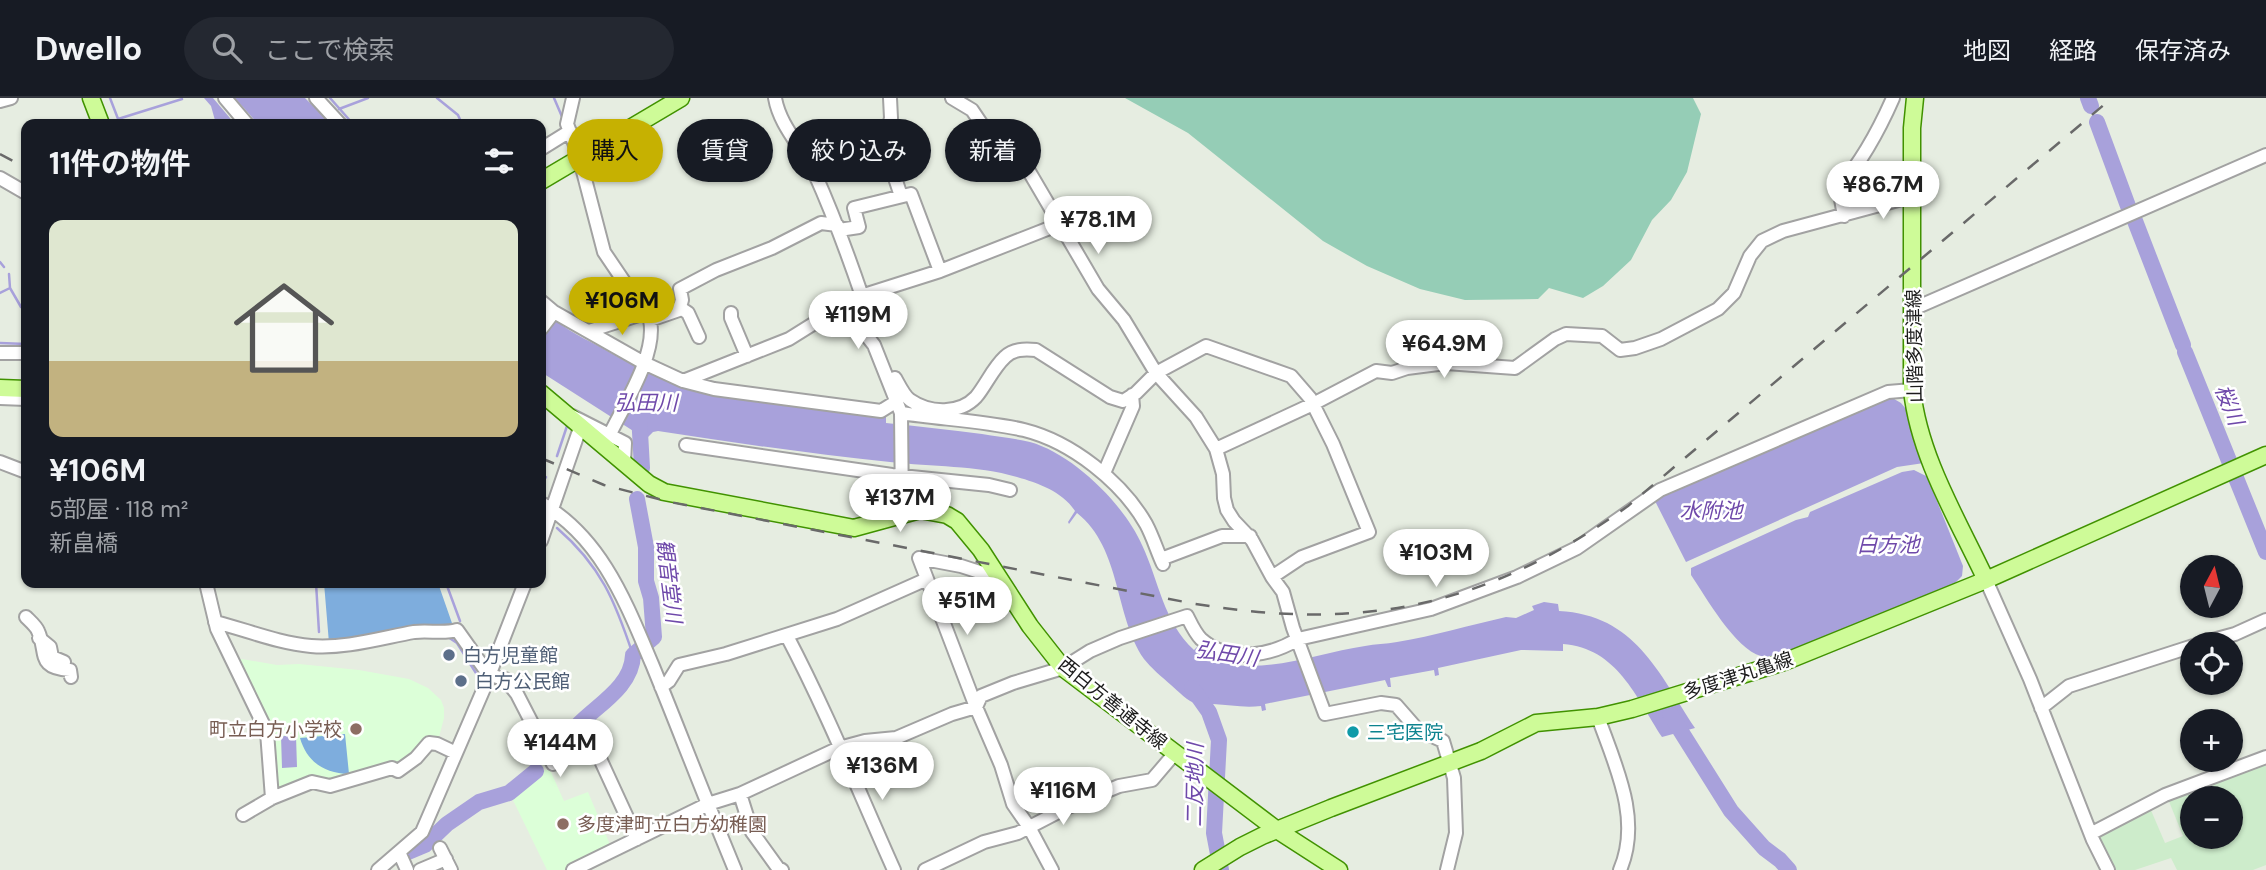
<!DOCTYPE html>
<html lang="ja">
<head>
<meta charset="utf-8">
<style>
	:root { --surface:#171b24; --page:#242831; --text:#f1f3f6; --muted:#9ea1a6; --line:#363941; --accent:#c6b101 }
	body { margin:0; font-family:"DM Sans","Noto Sans JP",sans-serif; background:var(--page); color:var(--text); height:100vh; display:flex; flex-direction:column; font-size:26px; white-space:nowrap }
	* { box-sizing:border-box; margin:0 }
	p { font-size:23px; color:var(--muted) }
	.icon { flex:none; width:38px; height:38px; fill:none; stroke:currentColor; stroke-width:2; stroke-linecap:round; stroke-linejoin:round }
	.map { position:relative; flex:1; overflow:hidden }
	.drawer { position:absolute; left:21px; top:21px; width:525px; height:469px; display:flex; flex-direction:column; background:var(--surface); border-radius:14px; box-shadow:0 2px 5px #0004 }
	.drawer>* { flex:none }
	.banner { position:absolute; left:567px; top:21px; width:665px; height:63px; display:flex; gap:14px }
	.needle { width:46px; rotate:7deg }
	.buttons { position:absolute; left:2180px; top:457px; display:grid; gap:14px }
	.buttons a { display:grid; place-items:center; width:63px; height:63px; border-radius:50%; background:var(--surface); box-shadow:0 2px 5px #0004; font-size:35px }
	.price { position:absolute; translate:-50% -60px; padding:0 16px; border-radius:24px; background:#fff; color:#222; font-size:23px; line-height:46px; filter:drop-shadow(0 2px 4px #0008) }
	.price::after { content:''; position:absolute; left:50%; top:42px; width:21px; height:16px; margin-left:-10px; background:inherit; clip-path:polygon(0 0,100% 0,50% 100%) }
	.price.current { background:var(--accent); color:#111 }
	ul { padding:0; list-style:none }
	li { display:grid; align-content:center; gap:14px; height:371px; padding:0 28px }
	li+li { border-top:2px solid var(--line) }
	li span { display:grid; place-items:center; height:217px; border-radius:14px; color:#555 }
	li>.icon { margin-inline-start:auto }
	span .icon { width:126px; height:126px; fill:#fffc; stroke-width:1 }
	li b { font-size:30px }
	h2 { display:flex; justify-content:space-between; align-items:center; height:84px; padding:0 28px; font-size:30px }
	.pill { padding:0 24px; border-radius:32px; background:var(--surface); box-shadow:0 2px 5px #0004; font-size:24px; line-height:63px }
	.pill.current { background:var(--accent); color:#111 }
	header { display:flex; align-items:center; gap:42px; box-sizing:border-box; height:98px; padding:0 35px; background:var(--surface); border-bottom:2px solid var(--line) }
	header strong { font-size:33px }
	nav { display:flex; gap:38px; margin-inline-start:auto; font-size:24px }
	.search { width:490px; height:63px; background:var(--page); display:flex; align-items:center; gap:18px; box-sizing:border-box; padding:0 24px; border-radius:38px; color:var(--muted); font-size:26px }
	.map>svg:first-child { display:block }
</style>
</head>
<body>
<header>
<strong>Dwello</strong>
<div class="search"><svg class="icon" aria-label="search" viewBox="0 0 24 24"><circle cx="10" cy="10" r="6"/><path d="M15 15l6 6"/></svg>ここで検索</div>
<nav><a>地図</a><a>経路</a><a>保存済み</a></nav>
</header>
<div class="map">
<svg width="2266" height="772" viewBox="0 0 2266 772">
	<rect width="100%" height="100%" fill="#e6ede1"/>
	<path fill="#dcffd8" d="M236 560 277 567 299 566 359 572 409 581 428 590 441 602 444 610V620L438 643 404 666 328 685 276 693 274 658Z
		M543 672H550L564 703 588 694 611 749 564 772H547L511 698Z"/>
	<path fill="#cdeccb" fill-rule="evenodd" d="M2266 664V767L2253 772H2177L2171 760 2135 772H2113L2097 738 2150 710 2165 745 2183 738 2168 701ZM2193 700H2231V738H2193Z"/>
	<path fill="#95cdb6" d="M1125 0H1693L1701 16 1687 74 1671 102 1652 122 1631 162 1603 188 1583 200 1549 190 1538 201 1465 202 1420 191 1367 168 1323 143 1188 35Z"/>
	<path fill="#7eaddd" d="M324 485H438L453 528 329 545Z
		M345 636 349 676C324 675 307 664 300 640Z"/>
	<path fill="#a8a1db" d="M204 0H213L235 26H216L211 8Z
		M235 0H305L331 26H258Z
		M541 208C559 229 578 237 602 250 629 265 659 282 690 290 753 308 821 311 886 318V325C918 328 950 332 982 336 998 339 1014 340 1030 344 1073 356 1124 406 1142 447 1159 483 1163 523 1194 552L1198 548 1201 550 1198 555C1250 584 1311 556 1365 548 1375 546 1386 546 1397 544 1434 538 1470 527 1506 519L1516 520 1534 512 1532 508 1544 504 1558 506 1559 513C1635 517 1658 574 1695 630L1662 639C1636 599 1617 550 1563 546V553L1521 552 1438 570 1439 577 1435 578 1434 572 1390 580 1391 589H1388L1385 582 1265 606 1266 612 1262 613 1261 608C1244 610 1230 607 1213 606 1208 606 1201 608 1197 606 1188 604 1178 593 1171 587 1162 579 1151 570 1144 561 1114 517 1122 451 1077 415L1069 426 1068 424 1075 413C1063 394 1038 385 1017 379 976 367 932 369 890 364 813 356 735 345 658 333L653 334 648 339 638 336 541 274Z
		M1889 298 1901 305 1906 311 1924 365 1897 369 1686 464 1654 401Z
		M1914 372 1926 378 1929 383 1963 468 1962 478 1953 487 1783 555C1776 557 1769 560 1761 558 1735 551 1706 499 1691 477V470L1796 422 1808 419 1810 414 1902 374Z
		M281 638H296L297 669 282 670Z"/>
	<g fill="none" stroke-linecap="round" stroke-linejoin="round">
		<path stroke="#a8a1db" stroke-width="2.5" d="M110 0 120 26
			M330 0 353 26
			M437 0 458 17 462 26
			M554 0 563 21
			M339 11 368 0
			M118 21 182 1
			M0 164 4 169
			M9 176 10 190 21 209 26 206
			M0 195 10 190
			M0 245 26 246
			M557 358 568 325
			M541 387 546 379
			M557 430C601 468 615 503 633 557
			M316 485 319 534
			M446 485 460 523
			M448 539 457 545 481 583"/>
		<path stroke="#a8a1db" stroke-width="16" d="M2088 0 2091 8
			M2097 24 2128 108
			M2135 123 2183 247
			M2185 254 2266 454
			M639 316 642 370
			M1192 590 1209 614 1219 642 1214 735 1221 772
			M1670 616 1731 713 1764 750 1780 762 1789 772
			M555 657C563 647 570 635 579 626 599 606 632 588 633 557L654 539 651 500 646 483V449L637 401
			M406 755 425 747 447 726 479 704 509 695 536 673"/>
		<g stroke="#a2a2a2" stroke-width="16">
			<path id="minor" d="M225 0 247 26
				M316 0 340 26
				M573 0 567 26 579 58 604 154 650 222C657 256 625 305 610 336
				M890 0 891 20 885 43 887 56 901 98
				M952 0 972 12 993 43 1003 51 1020 58 1098 191 1124 222 1156 275 1196 319 1216 351 1223 376 1224 400 1227 412 1234 423 1252 442 1272 479 1283 494 1293 530 1325 616 1381 605 1396 607 1417 631 1443 643 1454 680 1456 735 1447 772
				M0 3 11 0
				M541 51 570 33
				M0 80 26 95
				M1844 118 1839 90C1862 63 1879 32 1893 0
				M839 132 859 129 854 110 911 96 940 173
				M858 199 940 173 1060 126
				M541 203 554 214 644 265 683 283 789 241 829 216 845 210 862 198C848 157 833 116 815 76 803 50 780 29 775 0
				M679 209 688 215 699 239
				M845 210 874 247 901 315 902 415
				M1913 211 2266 57
				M731 215V220L747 258
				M650 222 679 212 682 202 680 191 716 172 772 150 821 125 837 127
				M541 231 554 214
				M589 233 645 215
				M0 255H26
				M683 283 714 291 881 313 897 303
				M890 283 895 280C899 287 904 298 910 302 930 316 960 316 976 299 986 287 993 270 1005 259 1013 251 1024 251 1036 252L1110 299 1123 303 1136 295 1156 275 1206 248 1291 278 1310 300 1333 346 1369 434 1302 459 1272 479
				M0 300 26 301
				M901 315C940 321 986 323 1024 332 1072 344 1122 384 1146 426 1153 439 1157 453 1163 466
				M572 318 625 345 624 365
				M686 347 892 377 989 387 1010 392
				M1216 351 1313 306 1376 273 1392 275 1407 270 1446 265 1515 270 1555 241 1566 236 1602 238 1620 252 1635 250 1661 241 1718 211 1734 195 1750 158 1762 143 1783 133 1913 98
				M0 364 26 374
				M1104 375 1133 308 1132 297
				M541 405C602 440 626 505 652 566 671 612 689 659 708 706L573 772
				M541 443 580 330
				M1161 461 1222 438H1250
				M998 480 961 468 919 460 976 609 1001 667 1013 706 1029 729 1052 772
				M1986 482 2030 581 2093 742 2108 772
				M206 485 217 531 267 634 272 700
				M26 519C30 523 36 528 38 533 48 555 36 570 70 572L71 579
				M215 524C247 532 278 545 311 548 344 551 381 540 414 534 428 532 444 536 457 532L489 577 505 581 517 596 553 666 581 636 596 652 637 741
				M787 538C827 614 859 694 894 772
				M39 540 50 549 52 559 64 564
				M2198 546 2235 536 2266 522
				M661 589 669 583 679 567 726 556 837 521 927 481
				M2041 610 2069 588 2193 548
				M1598 619C1615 667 1642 721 1620 772
				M740 696 752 734 778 770 782 772
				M243 717 272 700 312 684 330 688 392 670 398 673 416 660 429 645 437 646 456 655
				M2092 735 2165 697 2266 659
				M440 750 451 772
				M399 754 407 772
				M378 772 422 734 485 588 525 485
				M420 772 446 761
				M735 772 708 706 740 696 839 650 865 643 896 640 952 616 976 609 981 598 1013 585 1063 570 1090 553 1120 540 1187 518C1191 526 1195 535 1201 541 1229 566 1270 558 1298 541L1431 511 1517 479 1577 450 1660 392 1888 294 1912 292
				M925 772 984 744 1018 735 1068 709 1119 688 1152 682 1175 655"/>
		</g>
		<g stroke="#419200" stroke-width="19">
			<path id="major" d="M91 0 101 26
				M1915 0 1912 30V292C1919 359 1958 422 1986 482
				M541 83 681 0
				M0 290 26 291
				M541 295 649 386 664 394 854 430 920 412 947 417 957 423 981 452 1030 528 1063 570 1277 732 1339 772
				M1203 772 1240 749 1262 738 1331 710 1481 653 1536 625 1598 619 1632 611 1784 564 1986 482 2266 357"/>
		</g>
		<use href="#minor" stroke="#fff" stroke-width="12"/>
		<use href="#major" stroke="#cefb98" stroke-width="16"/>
		<path stroke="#696969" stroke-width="2.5" stroke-dasharray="14 14" stroke-linecap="butt" d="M0 56 26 70
			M541 360 604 387 670 404 1190 505C1362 534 1485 510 1628 408L2112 0"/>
	</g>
	<g fill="#5c6f8a" stroke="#fff" stroke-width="2.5">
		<circle cx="449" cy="557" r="7"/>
		<circle cx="461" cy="583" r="7"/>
	</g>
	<g fill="#8d6e63" stroke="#fff" stroke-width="2.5">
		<circle cx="356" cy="631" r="7"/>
		<circle cx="563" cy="726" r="7"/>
	</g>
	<circle fill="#0f9aa8" stroke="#fff" stroke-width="2.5" cx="1353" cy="634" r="7"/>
	<g text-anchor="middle" stroke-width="5" stroke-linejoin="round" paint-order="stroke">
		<g font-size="19" fill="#1b1b1b" stroke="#fff">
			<text transform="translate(1914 248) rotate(-91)" y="7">山階多度津線</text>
			<text transform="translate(1738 577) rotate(-18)" y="7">多度津丸亀線</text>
			<text transform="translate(1113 605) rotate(39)" y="7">西白方善通寺線</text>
		</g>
		<g font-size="19" fill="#4e5e75" stroke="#fff" text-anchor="start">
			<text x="463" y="564">白方児童館</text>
			<text x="475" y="590">白方公民館</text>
		</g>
		<g font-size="19" fill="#785e54" stroke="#fff" text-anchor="end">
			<text x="342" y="638">町立白方小学校</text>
			<text x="577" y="733" text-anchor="start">多度津町立白方幼稚園</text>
		</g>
		<g font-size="19" fill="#0d838f" stroke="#fff" text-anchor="start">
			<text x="1367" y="641">三宅医院</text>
		</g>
		<g font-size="21" font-style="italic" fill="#6f49aa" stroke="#fff">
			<text x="646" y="312">弘田川</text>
			<text transform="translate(2229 307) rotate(68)" y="7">桜川</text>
			<text x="1711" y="420">水附池</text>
			<text x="1888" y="454">白方池</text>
			<text transform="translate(669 483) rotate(83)" y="7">観音堂川</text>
			<text transform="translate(1227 556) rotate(9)" y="7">弘田川</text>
			<text transform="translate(1195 687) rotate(-89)" y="7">二反地川</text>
		</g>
	</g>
</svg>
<div class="buttons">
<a><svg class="needle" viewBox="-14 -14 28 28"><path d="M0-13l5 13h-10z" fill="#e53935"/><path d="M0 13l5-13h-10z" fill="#9ea1a6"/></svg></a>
<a><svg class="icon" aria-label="locate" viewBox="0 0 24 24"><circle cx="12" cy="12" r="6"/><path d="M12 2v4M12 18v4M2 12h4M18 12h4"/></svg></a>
<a>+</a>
<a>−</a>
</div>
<b class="price" style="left:1883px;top:123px">¥86.7M</b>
<b class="price" style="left:1098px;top:158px">¥78.1M</b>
<b class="price current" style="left:622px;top:239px">¥106M</b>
<b class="price" style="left:858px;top:253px">¥119M</b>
<b class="price" style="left:1444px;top:282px">¥64.9M</b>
<b class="price" style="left:900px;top:436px">¥137M</b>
<b class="price" style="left:1436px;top:491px">¥103M</b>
<b class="price" style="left:967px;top:539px">¥51M</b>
<b class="price" style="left:560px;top:681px">¥144M</b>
<b class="price" style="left:882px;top:704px">¥136M</b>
<b class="price" style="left:1063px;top:729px">¥116M</b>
<div class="banner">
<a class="pill current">購入</a>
<a class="pill">賃貸</a>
<a class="pill">絞り込み</a>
<a class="pill">新着</a>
</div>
<section class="drawer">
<h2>11件の物件<svg class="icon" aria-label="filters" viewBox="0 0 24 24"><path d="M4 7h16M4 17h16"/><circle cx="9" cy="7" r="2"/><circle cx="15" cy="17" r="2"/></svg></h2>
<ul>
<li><span style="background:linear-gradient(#dfe7d0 65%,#c2b280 0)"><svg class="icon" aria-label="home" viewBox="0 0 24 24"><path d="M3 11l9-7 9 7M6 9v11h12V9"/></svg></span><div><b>¥106M</b><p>5部屋 · 118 m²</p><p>新畠橋</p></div></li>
</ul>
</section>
</div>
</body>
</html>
